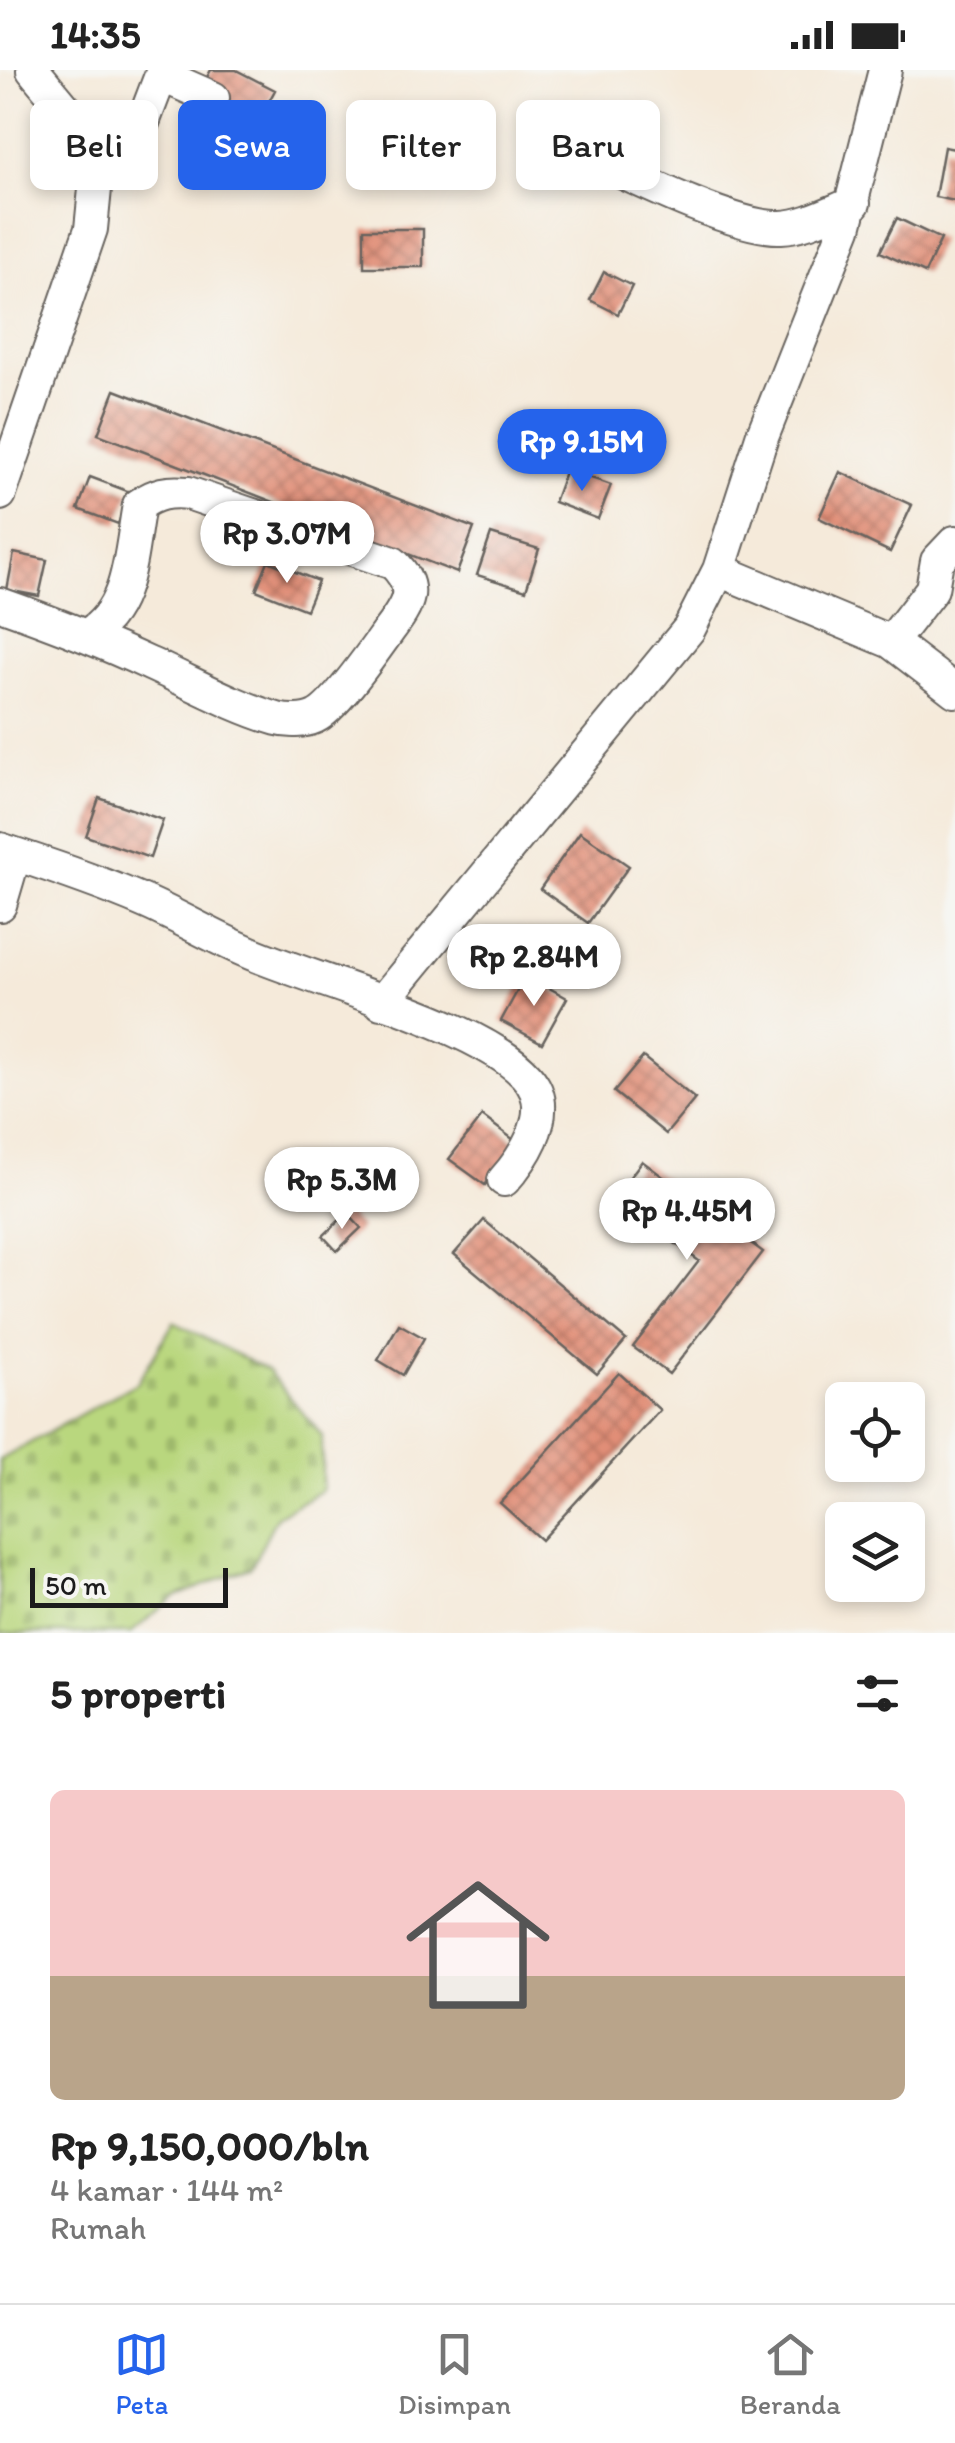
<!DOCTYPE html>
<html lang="id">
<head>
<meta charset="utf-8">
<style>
	:root { --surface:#fff; --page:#f6f6f6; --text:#222; --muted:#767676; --line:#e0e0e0; --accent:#2563eb }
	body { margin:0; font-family:Itim,sans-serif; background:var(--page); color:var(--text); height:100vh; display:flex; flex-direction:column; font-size:38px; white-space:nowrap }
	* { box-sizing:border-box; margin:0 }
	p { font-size:32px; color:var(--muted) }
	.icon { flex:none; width:55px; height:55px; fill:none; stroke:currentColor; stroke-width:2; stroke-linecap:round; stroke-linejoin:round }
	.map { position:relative; height:1563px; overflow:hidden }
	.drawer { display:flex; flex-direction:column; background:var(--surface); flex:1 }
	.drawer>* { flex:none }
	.guide { position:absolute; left:30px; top:30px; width:895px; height:90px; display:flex; gap:20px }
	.tools { position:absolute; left:825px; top:1312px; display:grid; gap:20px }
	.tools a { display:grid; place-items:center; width:100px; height:100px; border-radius:15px; background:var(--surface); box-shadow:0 5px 15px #0003; font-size:50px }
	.scale { position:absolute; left:30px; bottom:25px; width:198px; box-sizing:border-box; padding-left:10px; border:5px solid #1c1c1c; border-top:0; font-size:28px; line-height:35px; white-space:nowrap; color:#1c1c1c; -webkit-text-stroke:8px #f6f6f2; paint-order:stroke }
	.price { position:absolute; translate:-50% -85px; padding:0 22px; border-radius:35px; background:#fff; color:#222; font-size:32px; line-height:65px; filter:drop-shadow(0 2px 5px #0008) }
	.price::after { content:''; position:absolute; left:50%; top:60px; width:30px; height:22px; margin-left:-15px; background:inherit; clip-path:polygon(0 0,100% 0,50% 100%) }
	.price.active { background:var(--accent); color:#fff }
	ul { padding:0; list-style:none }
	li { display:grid; align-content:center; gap:20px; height:530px; padding:0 50px }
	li+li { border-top:2px solid var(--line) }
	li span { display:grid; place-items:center; height:310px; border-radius:15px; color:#555 }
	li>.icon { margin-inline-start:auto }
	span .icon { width:180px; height:180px; fill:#fffc; stroke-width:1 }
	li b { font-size:42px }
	h2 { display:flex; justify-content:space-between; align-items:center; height:120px; padding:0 50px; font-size:42px }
	.tag { padding:0 35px; border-radius:15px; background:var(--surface); box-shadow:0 5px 15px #0003; font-size:35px; line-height:90px }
	.tag.active { background:var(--accent); color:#fff }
	.status { display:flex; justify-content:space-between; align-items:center; height:70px; padding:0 50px; background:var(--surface); direction:ltr }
	.status svg { height:28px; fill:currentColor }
	.tab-bar { display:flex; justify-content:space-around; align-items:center; height:140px; border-top:2px solid var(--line); background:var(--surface); font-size:28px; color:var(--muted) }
	.tab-bar a { display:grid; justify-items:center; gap:5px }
	.tab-bar .active { color:var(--accent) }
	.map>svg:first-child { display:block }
</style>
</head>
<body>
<div class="status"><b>14:35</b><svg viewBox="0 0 49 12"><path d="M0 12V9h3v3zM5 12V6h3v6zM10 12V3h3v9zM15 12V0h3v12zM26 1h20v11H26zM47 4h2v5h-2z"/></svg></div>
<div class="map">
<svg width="955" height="1563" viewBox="0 0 955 1563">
	<defs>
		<pattern id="cemetery-stones" width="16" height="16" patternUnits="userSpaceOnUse" patternTransform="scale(2.5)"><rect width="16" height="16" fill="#b9d77e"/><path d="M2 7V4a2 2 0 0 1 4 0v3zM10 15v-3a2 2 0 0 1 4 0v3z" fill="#9eb86c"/></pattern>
		<pattern id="building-cross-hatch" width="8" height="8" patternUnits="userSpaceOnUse" patternTransform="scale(2.5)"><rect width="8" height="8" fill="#e18e77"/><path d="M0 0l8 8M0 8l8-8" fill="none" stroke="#b67361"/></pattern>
	</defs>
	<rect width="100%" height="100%" fill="#f6f6f2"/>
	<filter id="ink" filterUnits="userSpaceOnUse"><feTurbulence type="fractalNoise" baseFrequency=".01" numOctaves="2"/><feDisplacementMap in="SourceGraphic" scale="20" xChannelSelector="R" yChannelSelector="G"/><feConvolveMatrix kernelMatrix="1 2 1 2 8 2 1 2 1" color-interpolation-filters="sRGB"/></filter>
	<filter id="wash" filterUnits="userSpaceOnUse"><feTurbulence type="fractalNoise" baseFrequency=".0048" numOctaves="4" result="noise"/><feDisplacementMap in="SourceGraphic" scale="40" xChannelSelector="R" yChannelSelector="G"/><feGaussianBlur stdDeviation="2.25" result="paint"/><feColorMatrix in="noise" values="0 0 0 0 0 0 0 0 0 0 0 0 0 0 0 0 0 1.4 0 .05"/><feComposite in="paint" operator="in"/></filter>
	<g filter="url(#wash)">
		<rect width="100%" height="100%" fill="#f5eada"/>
		<path fill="url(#cemetery-stones)" stroke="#6a7a4d" stroke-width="2.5" d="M174 1252 268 1301 322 1366V1420L277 1446 251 1497 174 1527 131 1563H0V1390L138 1312Z"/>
		<g id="blocks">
			<path fill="url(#building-cross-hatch)" d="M211 0H236L275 20 260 48 201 18Z
				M944 77 955 79V131L935 127Z
				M897 148 941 169 925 203 880 182Z
				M364 159H423V197H364Z
				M604 202 632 216 618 244 590 230Z
				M115 320 474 458 457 503 98 364Z
				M566 399 611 415 598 449 554 432Z
				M840 402 912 435 890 482 819 448Z
				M90 407 130 422 118 454 78 439Z
				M491 464 539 479 526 520 477 505Z
				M14 483 47 490 39 526 7 520Z
				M268 491 318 511 306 540 256 520Z
				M99 728 163 750 150 788 86 766Z
				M580 762 629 796 588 853 540 819Z
				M526 905 567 928 542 973 501 951Z
				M643 987 695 1029 666 1064 614 1022Z
				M482 1046 518 1073 485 1115 449 1089Z
				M642 1091 763 1182 669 1304 633 1277 699 1191 614 1128Z
				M347 1143 361 1158 337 1181 323 1166Z
				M484 1150 626 1270 597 1304 454 1184Z
				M399 1254 424 1268 403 1305 378 1290Z
				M619 1303 660 1340 541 1470 500 1433Z"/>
		</g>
	</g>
	<g filter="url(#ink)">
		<use href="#blocks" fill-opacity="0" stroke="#68645e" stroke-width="2.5"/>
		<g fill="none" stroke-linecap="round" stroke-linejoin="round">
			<g stroke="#68645e" stroke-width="36">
				<path id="minor" d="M161 5 213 28
					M551 69C601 91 731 160 781 157 806 156 831 142 854 133
					M95 82C111 86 120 88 134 76L163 0
					M0 424 91 159 97 99 95 82 81 58 33 0
					M719 500 891 572 955 621
					M0 534C51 552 101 571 150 594 191 612 233 636 277 649 288 652 304 652 315 647 335 638 375 579 389 560 408 535 419 518 393 493L188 423C168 421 156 423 139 435 130 482 131 539 87 565
					M891 572 932 519 937 491 955 472
					M0 779C48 795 97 811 143 831 178 846 211 866 246 881 308 910 512 961 536 1021 548 1051 523 1089 504 1110
					M0 835 15 784
					M381 933 689 559 719 500 762 367 845 158 885 0"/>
			</g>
			<use href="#minor" stroke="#fff" stroke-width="32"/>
		</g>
	</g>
</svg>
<div class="tools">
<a><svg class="icon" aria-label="locate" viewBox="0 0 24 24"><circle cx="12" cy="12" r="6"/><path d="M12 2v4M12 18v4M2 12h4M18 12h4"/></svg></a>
<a><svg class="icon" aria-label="layers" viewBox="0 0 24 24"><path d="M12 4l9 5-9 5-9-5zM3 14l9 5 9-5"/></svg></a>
</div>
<div class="scale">50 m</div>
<b class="price active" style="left:582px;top:424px">Rp 9.15M</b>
<b class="price" style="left:287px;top:516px">Rp 3.07M</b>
<b class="price" style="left:534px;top:939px">Rp 2.84M</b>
<b class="price" style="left:342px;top:1162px">Rp 5.3M</b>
<b class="price" style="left:687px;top:1193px">Rp 4.45M</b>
<div class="guide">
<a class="tag">Beli</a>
<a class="tag active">Sewa</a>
<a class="tag">Filter</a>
<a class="tag">Baru</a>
</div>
</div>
<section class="drawer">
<h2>5 properti<svg class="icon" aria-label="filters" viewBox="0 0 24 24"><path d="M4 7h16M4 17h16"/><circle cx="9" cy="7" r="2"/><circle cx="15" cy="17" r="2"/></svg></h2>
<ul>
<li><span style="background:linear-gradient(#f6c9c9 60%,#b9a48a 0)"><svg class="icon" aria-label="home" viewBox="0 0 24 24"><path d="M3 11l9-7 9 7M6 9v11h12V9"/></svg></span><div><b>Rp 9,150,000/bln</b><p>4 kamar · 144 m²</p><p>Rumah</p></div></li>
</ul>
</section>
<nav class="tab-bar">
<a class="active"><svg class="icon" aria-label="map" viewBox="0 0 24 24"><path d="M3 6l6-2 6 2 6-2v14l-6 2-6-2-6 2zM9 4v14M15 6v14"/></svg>Peta</a>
<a><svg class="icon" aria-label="saved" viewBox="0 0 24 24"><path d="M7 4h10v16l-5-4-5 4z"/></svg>Disimpan</a>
<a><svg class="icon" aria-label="home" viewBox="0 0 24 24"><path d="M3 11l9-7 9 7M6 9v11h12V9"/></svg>Beranda</a>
</nav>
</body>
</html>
